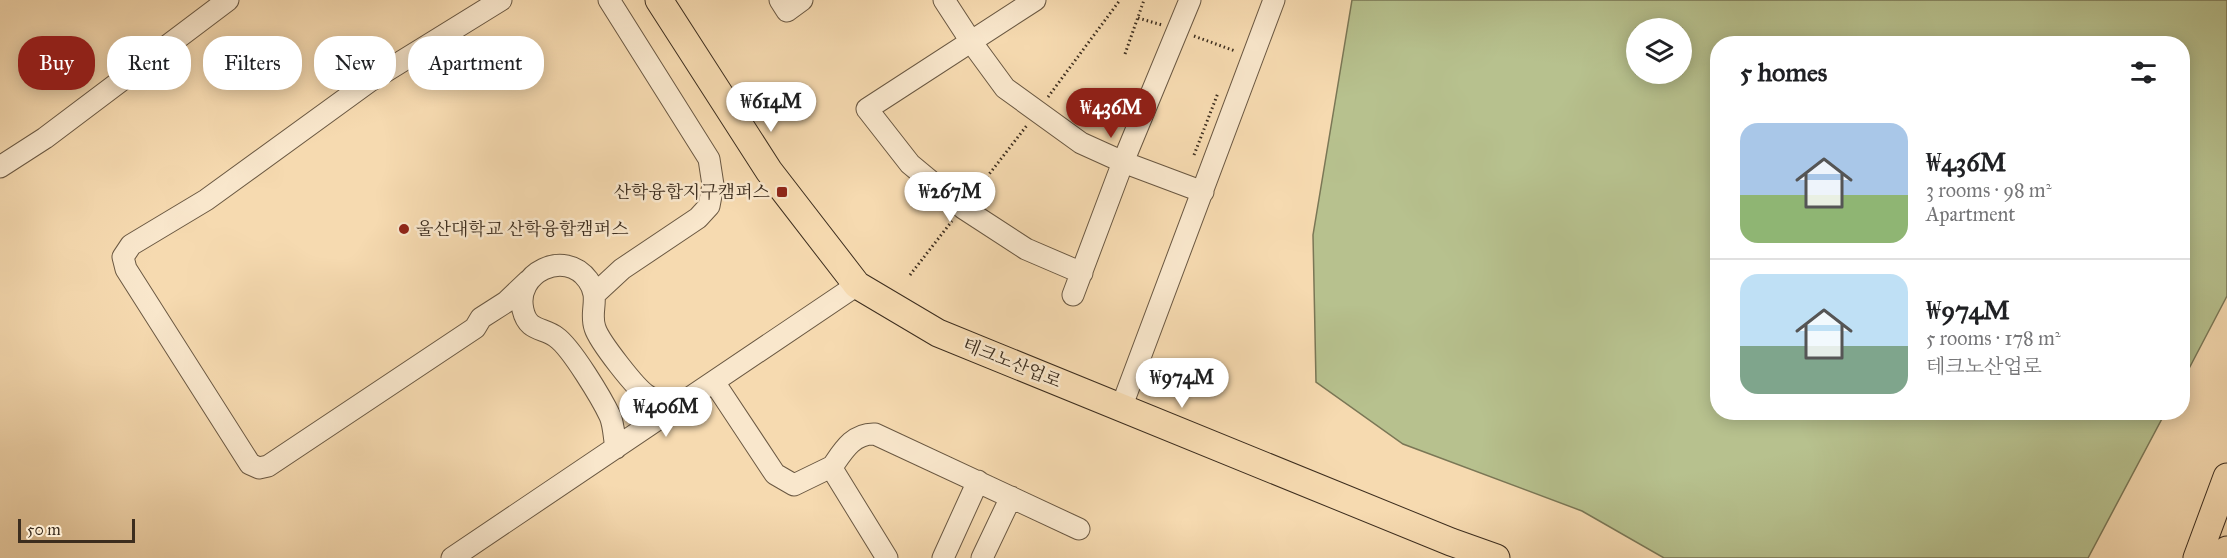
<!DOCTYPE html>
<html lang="en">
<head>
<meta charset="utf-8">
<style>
	:root { --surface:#fff; --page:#f6f6f6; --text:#202124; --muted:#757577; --line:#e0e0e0; --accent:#8f2418 }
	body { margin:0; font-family:"IM FELL Great Primer","Noto Serif KR",serif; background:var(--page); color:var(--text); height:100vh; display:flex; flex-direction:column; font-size:22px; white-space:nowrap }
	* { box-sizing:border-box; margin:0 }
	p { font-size:20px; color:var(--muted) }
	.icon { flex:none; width:33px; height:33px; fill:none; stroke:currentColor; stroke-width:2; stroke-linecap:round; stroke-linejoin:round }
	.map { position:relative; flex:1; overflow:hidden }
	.panel { position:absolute; left:1710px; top:36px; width:480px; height:384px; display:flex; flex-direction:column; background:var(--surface); border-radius:24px; box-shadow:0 3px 15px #0003 }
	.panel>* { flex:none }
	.banner { position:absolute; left:18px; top:36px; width:570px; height:54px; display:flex; gap:12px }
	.tools { position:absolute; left:1626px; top:18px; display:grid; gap:12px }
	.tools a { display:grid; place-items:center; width:66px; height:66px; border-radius:50%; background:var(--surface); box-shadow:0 3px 15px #0003; font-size:30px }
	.scale { position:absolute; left:18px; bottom:15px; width:117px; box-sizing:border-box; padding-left:6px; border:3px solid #3c2d1e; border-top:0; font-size:16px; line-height:21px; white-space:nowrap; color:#3c2d1e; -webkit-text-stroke:4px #f9e7cc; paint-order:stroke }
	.price { position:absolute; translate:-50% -51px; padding:0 14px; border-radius:21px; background:#fff; color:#222; font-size:20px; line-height:39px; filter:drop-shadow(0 2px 3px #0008) }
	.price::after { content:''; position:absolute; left:50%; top:36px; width:18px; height:14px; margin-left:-9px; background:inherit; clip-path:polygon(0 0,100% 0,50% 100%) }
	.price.on { background:var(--accent); color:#fff }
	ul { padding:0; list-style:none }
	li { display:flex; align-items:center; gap:18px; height:150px; padding:0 30px }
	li+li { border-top:2px solid var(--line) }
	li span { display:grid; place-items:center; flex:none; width:168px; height:120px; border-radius:18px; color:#555 }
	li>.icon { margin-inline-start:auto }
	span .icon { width:72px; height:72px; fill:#fffc; stroke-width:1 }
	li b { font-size:26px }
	h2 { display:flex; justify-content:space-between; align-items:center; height:72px; padding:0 30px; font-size:26px }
	.chip { padding:0 21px; border-radius:24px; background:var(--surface); box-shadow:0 3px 15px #0003; font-size:21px; line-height:54px }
	.chip.on { background:var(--accent); color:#fff }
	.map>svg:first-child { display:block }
</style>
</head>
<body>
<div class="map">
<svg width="2227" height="558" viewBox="0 0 2227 558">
	<rect width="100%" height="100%" fill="#f6dab0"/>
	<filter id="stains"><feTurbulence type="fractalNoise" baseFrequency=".00333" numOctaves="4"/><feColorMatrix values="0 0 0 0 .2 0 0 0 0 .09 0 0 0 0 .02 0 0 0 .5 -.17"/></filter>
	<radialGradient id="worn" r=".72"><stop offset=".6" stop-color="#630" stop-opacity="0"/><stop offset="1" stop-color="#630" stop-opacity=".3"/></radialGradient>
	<path fill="#b7c18e" stroke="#7a7756" stroke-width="1.5" fill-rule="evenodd" d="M1352 0H2227V296L2183 380 2182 44H1718V412L2165 413 2088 558H1664L1582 511 1403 444 1316 382 1313 235ZM1636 28H1682V74H1636Z"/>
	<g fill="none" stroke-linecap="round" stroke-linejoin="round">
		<g stroke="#6a5842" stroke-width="23">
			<path id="minor" d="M501 0 370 81 206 200 131 245 123 257 126 269 250 464 259 468 268 466 475 328 481 318 506 302 528 281
				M780 0 787 11 802 0
				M944 0 972 43 1005 88 1081 143 1123 162 1203 192
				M1035 0 867 109 910 164 963 208 1026 249 1082 273
				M0 167 45 138 228 0
				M595 294 622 269 698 218 709 206 713 185 709 159 609 0
				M1073 295 1123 162 1190 0
				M714 382 775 474 794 485 831 467 887 558
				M1121 408 1274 0
				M616 448C614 438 614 425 610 416 602 399 571 347 556 337 543 327 528 332 523 310 514 273 565 248 588 280 601 298 589 311 595 328 599 341 636 389 648 396 656 401 668 404 678 407
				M832 467C843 451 853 433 875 434L1079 529
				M452 558 857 285
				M943 558 978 481
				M982 558 1011 497"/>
		</g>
		<g stroke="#3c2d1e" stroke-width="29">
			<path id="major" d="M659 0 769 171 857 285 938 333 1451 542 1496 558
				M2197 558 2227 477
				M2224 558 2227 550"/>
		</g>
		<path stroke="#3c2d1e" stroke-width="3" stroke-dasharray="1.5 3" stroke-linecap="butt" d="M1138 18 1162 25
			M1194 36 1235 51
			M1125 54 1144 0
			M1048 97 1120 0
			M1194 155 1218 93
			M973 195 1028 124
			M910 275 952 221"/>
		<use href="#minor" stroke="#f9e7cc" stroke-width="21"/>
		<use href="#major" stroke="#f6dab0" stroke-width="27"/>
	</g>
	<g fill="#8f2418" stroke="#f9e7cc" stroke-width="2">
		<rect x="776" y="186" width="12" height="12" rx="3"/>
		<circle cx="404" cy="229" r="6"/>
	</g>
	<g text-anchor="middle" stroke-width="5" stroke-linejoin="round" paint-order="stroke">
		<g font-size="18" fill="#3c2d1e" stroke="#f9e7cc" text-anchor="end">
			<text x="770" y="198">산학융합지구캠퍼스</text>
			<text x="416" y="235" text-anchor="start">울산대학교 산학융합캠퍼스</text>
		</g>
		<g font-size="18" fill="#3c2d1e" stroke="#f9e7cc">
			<text transform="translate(1012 363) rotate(22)" y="6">테크노산업로</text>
		</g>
	</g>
	<rect width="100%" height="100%" filter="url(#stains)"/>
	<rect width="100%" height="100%" fill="url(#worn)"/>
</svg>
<div class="tools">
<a><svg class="icon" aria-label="layers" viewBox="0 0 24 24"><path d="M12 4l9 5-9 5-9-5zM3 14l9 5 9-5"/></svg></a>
</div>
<div class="scale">50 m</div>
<b class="price" style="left:771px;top:133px">₩614M</b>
<b class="price on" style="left:1111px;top:139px">₩436M</b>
<b class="price" style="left:950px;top:223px">₩267M</b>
<b class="price" style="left:1182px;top:409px">₩974M</b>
<b class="price" style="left:666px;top:438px">₩406M</b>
<div class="banner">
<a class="chip on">Buy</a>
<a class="chip">Rent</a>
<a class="chip">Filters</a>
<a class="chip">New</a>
<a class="chip">Apartment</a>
</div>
<section class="panel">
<h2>5 homes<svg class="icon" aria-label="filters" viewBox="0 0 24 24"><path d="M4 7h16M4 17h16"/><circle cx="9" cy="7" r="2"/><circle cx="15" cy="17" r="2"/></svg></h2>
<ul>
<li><span style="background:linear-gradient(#a9c7e8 60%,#8fb573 0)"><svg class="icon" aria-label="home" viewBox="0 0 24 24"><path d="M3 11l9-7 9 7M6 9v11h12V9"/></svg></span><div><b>₩436M</b><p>3 rooms · 98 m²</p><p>Apartment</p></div></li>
<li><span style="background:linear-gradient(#bfe0f5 60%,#7fa58c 0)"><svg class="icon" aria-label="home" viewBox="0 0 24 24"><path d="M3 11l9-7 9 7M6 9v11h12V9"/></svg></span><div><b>₩974M</b><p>5 rooms · 178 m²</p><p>테크노산업로</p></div></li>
</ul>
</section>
</div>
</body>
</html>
